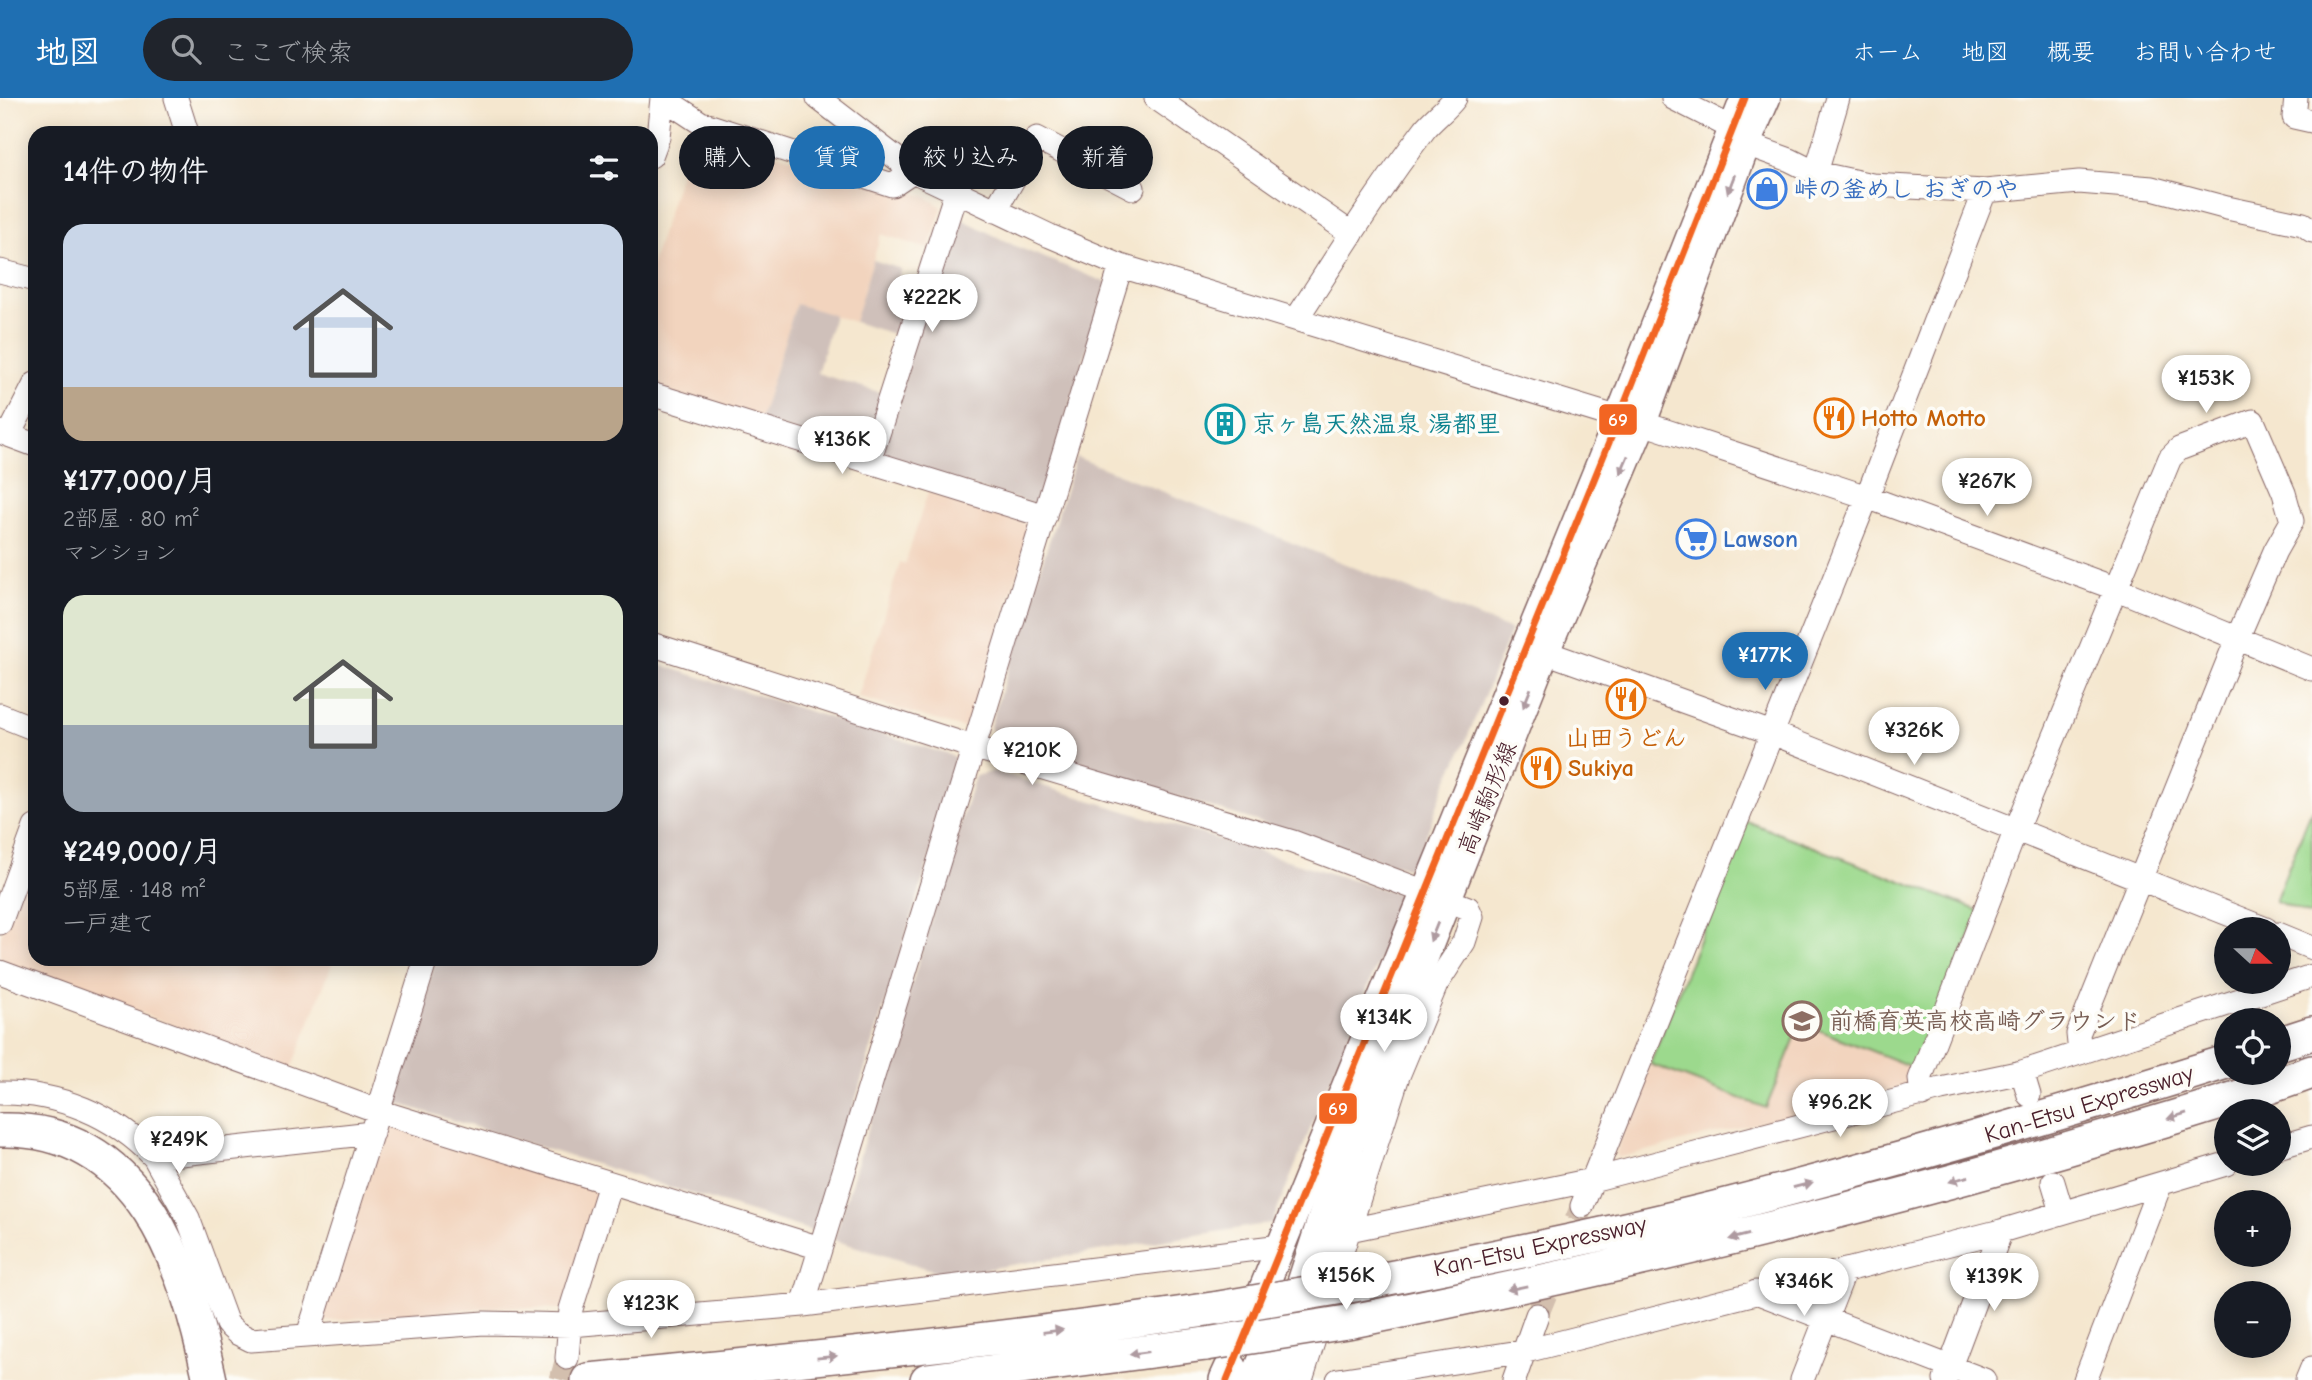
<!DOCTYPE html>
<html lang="ja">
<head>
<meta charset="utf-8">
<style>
	:root { --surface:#171b24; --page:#20242c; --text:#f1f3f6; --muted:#9ea1a6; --accent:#1f6fb2 }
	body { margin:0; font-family:"Comic Neue","Klee One",sans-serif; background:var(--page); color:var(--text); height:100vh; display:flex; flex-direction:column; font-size:26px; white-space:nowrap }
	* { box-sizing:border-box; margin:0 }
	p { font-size:23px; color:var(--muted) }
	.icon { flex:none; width:38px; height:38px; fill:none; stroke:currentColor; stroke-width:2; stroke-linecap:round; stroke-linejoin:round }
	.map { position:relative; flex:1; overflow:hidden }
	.side { position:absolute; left:28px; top:28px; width:630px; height:840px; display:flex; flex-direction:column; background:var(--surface); border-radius:21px; box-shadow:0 4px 18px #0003 }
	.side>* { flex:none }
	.hud { position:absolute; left:679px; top:28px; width:665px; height:63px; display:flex; gap:14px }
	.needle { width:46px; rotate:111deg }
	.fabs { position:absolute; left:2214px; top:819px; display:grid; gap:14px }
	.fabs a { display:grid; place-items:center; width:77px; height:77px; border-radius:50%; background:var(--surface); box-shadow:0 4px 18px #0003; font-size:35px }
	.price { position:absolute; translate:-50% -60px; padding:0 16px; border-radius:24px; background:#fff; color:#222; font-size:23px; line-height:46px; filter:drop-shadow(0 2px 4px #0008) }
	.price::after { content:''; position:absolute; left:50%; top:42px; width:21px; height:16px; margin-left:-10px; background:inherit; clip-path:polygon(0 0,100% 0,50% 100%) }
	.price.current { background:var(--accent); color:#fff }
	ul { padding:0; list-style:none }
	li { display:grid; align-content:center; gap:14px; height:371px; padding:0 35px }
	li span { display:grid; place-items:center; height:217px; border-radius:21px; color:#555 }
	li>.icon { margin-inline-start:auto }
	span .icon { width:126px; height:126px; fill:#fffc; stroke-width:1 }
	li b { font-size:30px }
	h2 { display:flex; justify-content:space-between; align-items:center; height:84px; padding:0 35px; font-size:30px }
	.chip { padding:0 24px; border-radius:32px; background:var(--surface); box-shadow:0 4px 18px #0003; font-size:24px; line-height:63px }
	.chip.current { background:var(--accent); color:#fff }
	header { display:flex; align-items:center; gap:42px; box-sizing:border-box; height:98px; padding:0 35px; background:var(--accent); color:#fff }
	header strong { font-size:33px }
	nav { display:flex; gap:38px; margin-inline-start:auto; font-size:24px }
	.search { width:490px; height:63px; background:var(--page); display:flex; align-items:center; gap:18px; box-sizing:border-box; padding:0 24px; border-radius:38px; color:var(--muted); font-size:26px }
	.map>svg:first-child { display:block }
</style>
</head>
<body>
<header>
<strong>地図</strong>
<div class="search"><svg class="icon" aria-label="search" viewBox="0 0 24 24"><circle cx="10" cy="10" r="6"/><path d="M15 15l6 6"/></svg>ここで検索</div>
<nav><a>ホーム</a><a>地図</a><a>概要</a><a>お問い合わせ</a></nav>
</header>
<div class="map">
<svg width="2312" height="1282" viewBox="0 0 2312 1282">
	<rect width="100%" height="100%" fill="#fdfcf7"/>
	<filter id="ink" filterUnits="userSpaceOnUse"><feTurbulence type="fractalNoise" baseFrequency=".0143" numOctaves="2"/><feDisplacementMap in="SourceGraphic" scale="14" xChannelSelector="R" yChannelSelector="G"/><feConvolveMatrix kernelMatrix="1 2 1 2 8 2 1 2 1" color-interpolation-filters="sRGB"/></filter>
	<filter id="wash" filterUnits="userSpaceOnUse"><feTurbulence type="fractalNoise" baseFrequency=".00686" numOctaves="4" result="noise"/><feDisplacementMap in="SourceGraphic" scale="28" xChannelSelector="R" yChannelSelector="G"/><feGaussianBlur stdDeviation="1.57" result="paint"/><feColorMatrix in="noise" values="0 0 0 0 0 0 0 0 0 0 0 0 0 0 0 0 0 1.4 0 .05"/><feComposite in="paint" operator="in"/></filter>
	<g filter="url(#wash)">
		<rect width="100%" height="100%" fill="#f5e7cf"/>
		<path fill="#f2d4be" d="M694 32 925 98 942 109 929 151 881 136 854 224 796 206 760 322 651 290V168Z
			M928 394 1032 428 971 623 963 630 858 599 900 465 905 466Z
			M1746 723 1980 813 1911 987 1617 1060 1616 1055Z
			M32 753 35 754V861H319L332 866 292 971 0 863V839Z
			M383 1020 603 1087 564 1211 499 1209 325 1223 321 1217Z"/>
		<path fill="#cfc0ba" d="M952 116 1015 148 1107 185 1039 408 876 359Z
			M873 162 901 171 893 198 913 204 903 239 854 224Z
			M796 206 834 217 817 275 885 296 866 355 760 322Z
			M1076 359 1511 532 1465 645 1443 692 1415 767 1406 770 996 642 990 628Z
			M651 564 953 658 958 667 815 1134 397 1005 400 994 396 991 436 861H651Z
			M994 673 1405 798 1272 1125 948 1177 834 1142 975 678Z"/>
		<path fill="#9cd98d" stroke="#737c5c" stroke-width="2" d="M2312 711V817L2275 803Z
			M1746 723 1980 813 1917 971 1801 925 1766 1010 1650 966Z"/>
	</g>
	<g filter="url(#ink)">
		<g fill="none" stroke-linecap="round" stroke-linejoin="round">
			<path stroke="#d3bfae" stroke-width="23" stroke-dasharray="23 11" stroke-linecap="butt" d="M1537 1217 1582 1108
				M561 1282 567 1260"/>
			<g stroke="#866564" stroke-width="25">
				<path id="minor" d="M176 0 187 35
					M663 0 701 25 892 87 913 73
					M818 0 913 73 1050 138 1121 168 1619 320 1642 325 1867 399 2117 491 2312 571
					M1156 0 1352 136
					M1673 0 1732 30
					M2296 0 2294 19 2312 23
					M1736 33 1746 46 1790 62 1816 75 1872 87 1985 93 2079 84 2152 90 2227 110 2303 126 2312 133
					M651 58 658 39 662 0
					M1816 75 1838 0
					M995 113 1037 40 1133 90
					M0 173 35 182
					M1297 220C1338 157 1379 91 1425 31 1434 20 1446 12 1455 0
					M651 296 1045 418
					M0 334 35 347
					M9 337 35 286
					M869 364 956 94
					M651 546 973 649 1293 744 1468 810 1472 819 1464 844 1436 887 1398 978 1301 1282
					M1545 554 1772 635 2266 831
					M0 617 35 631
					M0 825 35 729
					M2278 836 2312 850
					M0 874 378 1013 820 1150
					M2022 974 2029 997
					M0 995C58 994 114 1017 154 1059L372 1035
					M1922 997 1920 981 2015 734 2170 360 2179 351 2253 323 2284 395 2292 423 2275 453 2237 541 2078 936 2080 955
					M2278 1049 2312 1039
					M154 1059 188 1120 227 1226 237 1235 251 1242 484 1225 571 1227 803 1207 1281 1148
					M2053 1084 2062 1114
					M1582 1108 1867 399 1985 93
					M1349 1132 1592 1082 1941 991 2022 974 2312 878
					M1756 1194 1984 1282
					M803 1207 1121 168
					M308 1237 426 861
					M567 1260 571 1211 610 1086
					M1338 1282 1526 1253 2001 1133 2226 1066
					M1514 1282 1537 1217
					M1802 1282 1845 1172
					M1945 1282 2001 1133
					M2085 1282 2160 1087
					M2307 1282 2312 1270"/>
			</g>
			<g stroke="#866564" stroke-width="31">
				<path id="major" d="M1339 1074 1545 554 1642 325 1746 46 1766 0
					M1251 1221 1619 320 1745 0
					M1254 1282 1275 1231"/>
			</g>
			<g stroke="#866564" stroke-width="36">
				<path id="highway" d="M2278 946 2312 935
					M0 1032C142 1028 186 1169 210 1282
					M1354 1187C1478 1162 1603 1138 1727 1107 1895 1064 2061 1016 2226 964
					M1347 1224C1578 1178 1808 1125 2035 1060 2128 1033 2221 1007 2312 974
					M588 1282C799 1263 1010 1241 1219 1210
					M927 1282 1206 1246
					M1226 1282 1231 1271
					M1274 1282 1278 1265 1346 1055"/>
			</g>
			<use href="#minor" stroke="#fff" stroke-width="23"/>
			<use href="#major" stroke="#fff" stroke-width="28"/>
			<use href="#highway" stroke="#fff" stroke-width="33"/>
			<g stroke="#866564" stroke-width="36" stroke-linecap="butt">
				<path id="highway-bridge" d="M1219 1210 1354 1187
					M1206 1246 1347 1224"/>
			</g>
			<use href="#highway-bridge" stroke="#fff" stroke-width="33"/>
			<g stroke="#fdfcf7" stroke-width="12">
				<path id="bus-1" d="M1227 1282 1619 320 1745 0"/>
			</g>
			<use href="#bus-1" stroke="#f26522" stroke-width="7"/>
		</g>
		<defs><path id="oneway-solid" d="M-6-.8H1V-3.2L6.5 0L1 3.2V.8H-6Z" transform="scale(1.75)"/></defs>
		<g fill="#ae9aa0">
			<use href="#oneway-solid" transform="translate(1731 86) rotate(111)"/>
			<use href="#oneway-solid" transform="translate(1624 367) rotate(113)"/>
			<use href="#oneway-solid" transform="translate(1527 600) rotate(112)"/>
			<use href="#oneway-solid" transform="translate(1434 834) rotate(112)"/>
			<use href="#oneway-solid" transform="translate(2177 1018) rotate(163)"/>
			<use href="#oneway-solid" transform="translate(1959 1081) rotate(164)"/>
			<use href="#oneway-solid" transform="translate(1803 1087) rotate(-15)"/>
			<use href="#oneway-solid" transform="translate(1739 1139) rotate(166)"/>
			<use href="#oneway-solid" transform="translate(1517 1190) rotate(169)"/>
			<use href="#oneway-solid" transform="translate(1053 1233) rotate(-7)"/>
			<use href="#oneway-solid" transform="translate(1139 1255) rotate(172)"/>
			<use href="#oneway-solid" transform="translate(827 1259) rotate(-6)"/>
		</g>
	</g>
	<defs>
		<g id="shop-ring" transform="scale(2.0125)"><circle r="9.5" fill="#fdfcf7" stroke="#3f7fe0" stroke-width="1.5"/><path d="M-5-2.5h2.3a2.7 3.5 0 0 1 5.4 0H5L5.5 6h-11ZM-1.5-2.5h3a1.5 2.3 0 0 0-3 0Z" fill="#3f7fe0"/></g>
		<g id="restaurant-ring" transform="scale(2.0125)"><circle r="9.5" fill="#fdfcf7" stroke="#e8710a" stroke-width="1.5"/><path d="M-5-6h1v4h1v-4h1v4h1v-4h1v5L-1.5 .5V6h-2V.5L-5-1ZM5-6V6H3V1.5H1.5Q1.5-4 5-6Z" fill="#e8710a"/></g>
		<g id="building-ring" transform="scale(2.0125)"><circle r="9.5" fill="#fdfcf7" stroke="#0f9aa8" stroke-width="1.5"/><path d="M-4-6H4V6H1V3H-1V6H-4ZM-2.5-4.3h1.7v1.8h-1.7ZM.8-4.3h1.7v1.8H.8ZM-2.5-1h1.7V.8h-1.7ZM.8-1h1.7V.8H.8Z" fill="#0f9aa8"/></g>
		<g id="supermarket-ring" transform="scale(2.0125)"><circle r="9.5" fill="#fdfcf7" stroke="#3f7fe0" stroke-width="1.5"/><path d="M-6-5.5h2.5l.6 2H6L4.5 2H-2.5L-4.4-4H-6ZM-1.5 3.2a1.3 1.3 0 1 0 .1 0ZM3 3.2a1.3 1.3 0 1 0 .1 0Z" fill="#3f7fe0"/></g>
		<g id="school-ring" transform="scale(2.0125)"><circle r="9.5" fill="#fdfcf7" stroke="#8d6e63" stroke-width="1.5"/><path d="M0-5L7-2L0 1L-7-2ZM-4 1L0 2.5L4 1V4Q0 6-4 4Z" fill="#8d6e63"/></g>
	</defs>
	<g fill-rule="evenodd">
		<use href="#shop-ring" x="1767" y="91"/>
		<use href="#restaurant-ring" x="1834" y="320"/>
		<use href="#building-ring" x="1225" y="326"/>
		<use href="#supermarket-ring" x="1696" y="441"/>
		<use href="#restaurant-ring" x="1626" y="601"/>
		<use href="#restaurant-ring" x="1541" y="670"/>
		<use href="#school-ring" x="1802" y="923"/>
	</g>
	<circle fill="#4a1f2b" stroke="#fdfcf7" stroke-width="2.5" cx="1504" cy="603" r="6"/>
	<g text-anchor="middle" stroke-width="7" stroke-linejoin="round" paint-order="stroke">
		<g font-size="24" font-weight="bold" fill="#366cbe" stroke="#fdfcf7" text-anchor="start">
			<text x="1794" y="99">峠の釜めし おぎのや</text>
			<text x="1723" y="449">Lawson</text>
		</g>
		<g font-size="24" font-weight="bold" fill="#c56008" stroke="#fdfcf7" text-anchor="start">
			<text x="1861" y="328">Hotto Motto</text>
			<text x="1626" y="648" text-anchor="middle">山田うどん</text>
			<text x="1568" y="678">Sukiya</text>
		</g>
		<g font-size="24" font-weight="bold" fill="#0d838f" stroke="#fdfcf7" text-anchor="start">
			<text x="1252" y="334">京ヶ島天然温泉 湯都里</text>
		</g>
		<g font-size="24" fill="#4a1f2b" stroke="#fdfcf7">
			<text transform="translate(1487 700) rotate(-68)" y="8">高崎駒形線</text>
			<text transform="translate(2089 1006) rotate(-17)" y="8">Kan-Etsu Expressway</text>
			<text transform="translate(1540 1148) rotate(-12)" y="8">Kan-Etsu Expressway</text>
		</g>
		<g font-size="24" font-weight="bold" fill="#785e54" stroke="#fdfcf7" text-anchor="start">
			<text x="1829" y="931">前橋育英高校高崎グラウンド</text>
		</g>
	</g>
	<g stroke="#fdfcf7" stroke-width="2.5">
		<rect x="1598" y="305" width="40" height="33" rx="7" fill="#f26522"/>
		<rect x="1318" y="994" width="40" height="33" rx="7" fill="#f26522"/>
	</g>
	<g font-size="19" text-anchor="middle" font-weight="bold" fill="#fff">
		<text x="1618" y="328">69</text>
		<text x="1338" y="1017">69</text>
	</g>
</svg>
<div class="fabs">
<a><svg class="needle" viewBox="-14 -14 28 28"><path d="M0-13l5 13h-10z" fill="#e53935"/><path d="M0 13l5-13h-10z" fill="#9ea1a6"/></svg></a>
<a><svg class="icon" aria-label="locate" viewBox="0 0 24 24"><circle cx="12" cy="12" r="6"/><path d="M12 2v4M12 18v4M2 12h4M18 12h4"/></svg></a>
<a><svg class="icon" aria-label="layers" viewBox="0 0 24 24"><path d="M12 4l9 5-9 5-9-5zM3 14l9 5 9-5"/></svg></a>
<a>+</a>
<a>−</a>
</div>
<b class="price" style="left:932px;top:236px">¥222K</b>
<b class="price" style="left:2206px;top:317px">¥153K</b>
<b class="price" style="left:842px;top:378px">¥136K</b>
<b class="price" style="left:1987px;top:420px">¥267K</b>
<b class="price current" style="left:1765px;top:594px">¥177K</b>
<b class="price" style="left:1914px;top:669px">¥326K</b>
<b class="price" style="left:1032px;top:689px">¥210K</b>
<b class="price" style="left:1384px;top:956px">¥134K</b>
<b class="price" style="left:1840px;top:1041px">¥96.2K</b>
<b class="price" style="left:179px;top:1078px">¥249K</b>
<b class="price" style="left:1346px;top:1214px">¥156K</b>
<b class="price" style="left:1994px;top:1215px">¥139K</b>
<b class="price" style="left:1804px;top:1220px">¥346K</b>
<b class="price" style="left:651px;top:1242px">¥123K</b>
<div class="hud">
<a class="chip">購入</a>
<a class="chip current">賃貸</a>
<a class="chip">絞り込み</a>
<a class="chip">新着</a>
</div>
<section class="side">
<h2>14件の物件<svg class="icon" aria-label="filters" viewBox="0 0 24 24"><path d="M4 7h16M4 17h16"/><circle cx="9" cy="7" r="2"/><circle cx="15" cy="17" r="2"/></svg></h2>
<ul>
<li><span style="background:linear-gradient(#c9d6e8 75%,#b9a48a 0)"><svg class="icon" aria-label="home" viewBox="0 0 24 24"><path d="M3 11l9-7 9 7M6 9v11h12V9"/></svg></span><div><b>¥177,000/月</b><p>2部屋 · 80 m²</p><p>マンション</p></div></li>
<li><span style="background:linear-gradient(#dfe7d0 60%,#9aa5b1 0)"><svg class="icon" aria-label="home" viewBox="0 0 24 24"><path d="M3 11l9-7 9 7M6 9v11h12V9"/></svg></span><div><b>¥249,000/月</b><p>5部屋 · 148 m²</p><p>一戸建て</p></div></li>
</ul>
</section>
</div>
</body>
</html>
